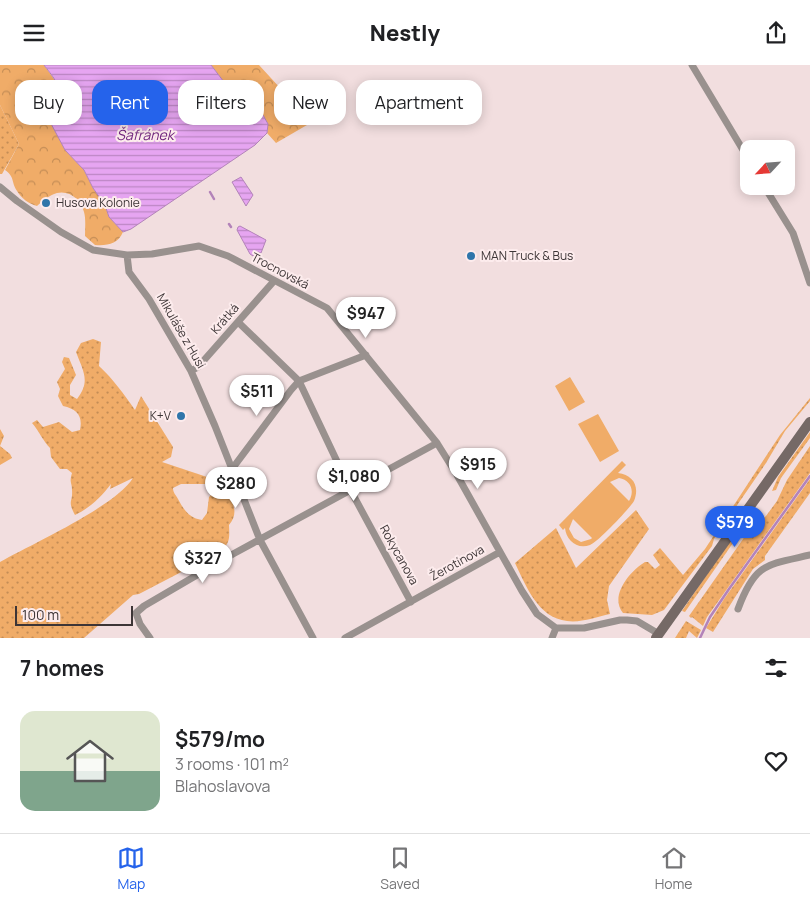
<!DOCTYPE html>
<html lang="en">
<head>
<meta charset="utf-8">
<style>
	:root { --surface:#fff; --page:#f6f6f6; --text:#202124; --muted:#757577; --line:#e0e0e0; --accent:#2563eb }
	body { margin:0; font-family:Manrope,sans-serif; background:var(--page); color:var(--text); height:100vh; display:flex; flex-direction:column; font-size:19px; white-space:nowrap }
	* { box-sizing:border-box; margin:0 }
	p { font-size:16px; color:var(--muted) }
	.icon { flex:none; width:28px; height:28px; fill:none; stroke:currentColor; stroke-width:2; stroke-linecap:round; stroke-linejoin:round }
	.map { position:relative; height:573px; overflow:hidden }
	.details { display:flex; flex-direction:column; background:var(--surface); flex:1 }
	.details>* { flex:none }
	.banner { position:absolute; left:15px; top:15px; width:500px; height:45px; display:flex; gap:10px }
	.needle { width:32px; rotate:244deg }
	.fabs { position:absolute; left:740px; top:75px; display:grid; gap:10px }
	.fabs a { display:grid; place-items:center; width:55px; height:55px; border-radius:10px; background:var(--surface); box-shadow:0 2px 12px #0003; font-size:25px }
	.scale { position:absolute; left:15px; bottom:12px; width:118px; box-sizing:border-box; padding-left:5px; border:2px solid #3d3536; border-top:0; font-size:14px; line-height:18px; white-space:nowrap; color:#3d3536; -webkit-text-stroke:4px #fdeced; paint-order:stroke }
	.price { position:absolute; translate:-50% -42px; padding:0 11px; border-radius:18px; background:#fff; color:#222; font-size:16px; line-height:32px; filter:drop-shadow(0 1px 2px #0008) }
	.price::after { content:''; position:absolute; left:50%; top:30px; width:15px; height:11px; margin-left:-8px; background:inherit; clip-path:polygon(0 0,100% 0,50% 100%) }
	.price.current { background:var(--accent); color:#fff }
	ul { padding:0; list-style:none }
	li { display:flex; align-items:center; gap:15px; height:125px; padding:0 20px }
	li+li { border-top:1px solid var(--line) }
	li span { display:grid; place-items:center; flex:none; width:140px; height:100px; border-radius:15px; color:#555 }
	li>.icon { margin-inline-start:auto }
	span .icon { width:60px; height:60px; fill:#fffc; stroke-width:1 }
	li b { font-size:21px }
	h2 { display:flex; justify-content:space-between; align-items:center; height:60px; padding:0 20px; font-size:21px }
	.tag { padding:0 18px; border-radius:15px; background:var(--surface); box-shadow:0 2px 12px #0003; font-size:18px; line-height:45px }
	.tag.current { background:var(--accent); color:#fff }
	header { display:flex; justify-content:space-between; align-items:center; height:65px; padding:0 20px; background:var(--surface); font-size:22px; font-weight:800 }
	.menu { display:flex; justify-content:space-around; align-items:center; height:70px; border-top:1px solid var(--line); background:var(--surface); font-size:14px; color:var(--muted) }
	.menu a { display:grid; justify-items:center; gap:2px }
	.menu .current { color:var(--accent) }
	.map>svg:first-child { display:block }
</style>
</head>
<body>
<header><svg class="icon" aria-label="menu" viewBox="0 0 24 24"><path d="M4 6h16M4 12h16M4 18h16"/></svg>Nestly<svg class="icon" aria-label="share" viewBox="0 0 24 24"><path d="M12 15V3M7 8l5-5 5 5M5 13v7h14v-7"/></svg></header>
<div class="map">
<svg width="810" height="573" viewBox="0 0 810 573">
	<defs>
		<pattern id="green-dots" width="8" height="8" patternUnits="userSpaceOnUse" patternTransform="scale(1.25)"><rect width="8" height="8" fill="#f0ac68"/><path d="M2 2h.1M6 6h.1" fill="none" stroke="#c48d56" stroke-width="1.8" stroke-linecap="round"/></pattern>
		<pattern id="forest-crowns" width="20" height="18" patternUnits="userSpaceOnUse" patternTransform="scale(1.25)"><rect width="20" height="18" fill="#f0ac68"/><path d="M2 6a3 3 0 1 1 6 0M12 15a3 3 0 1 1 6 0" fill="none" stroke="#c48d56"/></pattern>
		<pattern id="water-rules" width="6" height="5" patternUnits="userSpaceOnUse" patternTransform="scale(1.25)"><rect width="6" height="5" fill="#e6a5f1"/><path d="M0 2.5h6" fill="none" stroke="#bc87c4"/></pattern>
	</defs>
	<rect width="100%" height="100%" fill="#f2dedf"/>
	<path fill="url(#green-dots)" d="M0 40 19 79 2 109H0Z
		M93 274 101 277 99 301C113 314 124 329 135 345L141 331 173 382 171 392 162 397 210 413 206 419H181L173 423C173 428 176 430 178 434 184 445 189 453 202 455L207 448 209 432 212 429 228 426C233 439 239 448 229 460 230 478 229 480 214 490L139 529 133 530 84 573H0V497C32 479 116 441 133 413L110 424 111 419C101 432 90 443 75 450 67 435 73 438 72 425 72 417 69 418 72 408L67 404H60L51 392 50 383C43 376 39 366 32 358L37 355 43 362 59 357 72 367 80 365C83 351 77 344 63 341L58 331 60 324 57 317 65 304 62 297 64 292 69 293 76 310 70 320V330L77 334C91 316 83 306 76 287L81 278Z
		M810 333V336L785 366 766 398 714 474 712 481 664 545 652 550 623 548C609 531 630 506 645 497H648L655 504 660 500 653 490 660 483 683 510 705 484 780 370Z
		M0 364 4 371 0 381 10 389 12 393 0 400Z
		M810 367V373L781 413 776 425 772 426 778 412Z
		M810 381V408L707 552 703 561 692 552 691 553 689 551 748 467 766 451 777 436 787 415Z
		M810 414V428L765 491V495L753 504 713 567 706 563 724 534Z
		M758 444 760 445 759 448 742 465 685 547 682 546 739 462Z
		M636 445 649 464 609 521 607 535 610 549C596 552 581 558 567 556 538 553 526 521 515 498L556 463 576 503Z
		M686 556 701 565 697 573 689 566 686 573H675Z"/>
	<path fill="url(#forest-crowns)" d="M0 0H44C52 12 66 25 55 39L65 85 84 105 93 123 105 140 109 152 123 167C118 179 107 181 95 180L85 171C85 163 86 154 84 147 81 135 70 125 57 128 49 130 43 136 37 141 29 139 21 133 17 126 11 117 15 112 5 105L19 79 0 40Z
		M211 0H259L292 36 307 60 276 78 267 68 268 59 263 50 224 17Z"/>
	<path fill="#f0ac68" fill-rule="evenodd" d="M570 312 585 337 569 346 555 321Z
		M598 349 619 386 600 397 578 359Z
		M622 396 626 400 618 408C633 410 640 421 634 436 629 444 598 477 590 480 577 485 566 475 565 463L563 465 559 460ZM619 413C631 415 635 426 629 436L610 417ZM573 454 592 473 591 474 581 477 574 473 569 464Z"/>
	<path fill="url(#water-rules)" stroke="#b383b9" d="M44 0H211L224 17 263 50 268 59 267 68 255 80 131 164 123 167 109 152 105 140 93 123 84 105 65 85 48 53 47 46C51 43 56 39 59 34 64 24 50 8 44 0Z
		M241 112 253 130 246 141 232 117Z
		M240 161 266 175 261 188 258 187 253 191 250 189 237 165 238 162Z"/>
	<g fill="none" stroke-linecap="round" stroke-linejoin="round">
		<path stroke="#b383b9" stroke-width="2.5" d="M210 127 214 134
			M229 159 231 162
			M700 573 710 552 729 524 810 411"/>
		<path stroke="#99918e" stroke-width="7" d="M692 0 749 95
			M764 121 793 168 810 218
			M0 122 17 136 61 167 93 185 127 190 152 189 199 181 228 191 327 243 437 378 457 410 522 526 537 549 556 563H584L620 555H627L637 556 659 569
			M127 190 129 207 149 234 191 306 215 361 260 475 313 573
			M238 257 299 316 351 426 411 537
			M191 306 198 302 274 216
			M223 408 232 404 291 325 299 316 366 290
			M738 544C755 498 766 500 810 490
			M150 573 140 559 136 548 144 541 233 489 437 378
			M345 573 500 487
			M552 573 556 563"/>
		<path stroke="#756966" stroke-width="10" d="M656 573 810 357"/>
	</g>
	<g fill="#2f75aa" stroke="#fdeced" stroke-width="2">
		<circle cx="46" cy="138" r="5"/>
		<circle cx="471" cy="191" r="5"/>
		<circle cx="181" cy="351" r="5"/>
	</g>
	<g text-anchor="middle" stroke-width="4" stroke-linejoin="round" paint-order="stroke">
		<g font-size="12" fill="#3d3536" stroke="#fdeced" text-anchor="start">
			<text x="56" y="142">Husova Kolonie</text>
			<text x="481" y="195">MAN Truck &amp; Bus</text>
			<text x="171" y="355" text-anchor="end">K+V</text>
		</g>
		<g font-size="12" fill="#3d3536" stroke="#fdeced">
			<text transform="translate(280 206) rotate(28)" y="4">Trocnovská</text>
			<text transform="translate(225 254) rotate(-49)" y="4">Krátká</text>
			<text transform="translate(181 266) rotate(60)" y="4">Mikuláše z Husi</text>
			<text transform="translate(399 490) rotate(61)" y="4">Rokycanova</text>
			<text transform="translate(457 498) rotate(-29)" y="4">Žerotínova</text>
		</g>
		<g font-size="14" font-style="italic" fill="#72267f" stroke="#fdeced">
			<text x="145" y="75">Šafránek</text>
		</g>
	</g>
</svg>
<div class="fabs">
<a><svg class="needle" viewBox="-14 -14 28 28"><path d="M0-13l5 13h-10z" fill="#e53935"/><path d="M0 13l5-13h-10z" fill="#757577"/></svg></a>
</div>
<div class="scale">100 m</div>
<b class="price" style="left:366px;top:274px">$947</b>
<b class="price" style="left:257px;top:352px">$511</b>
<b class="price" style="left:478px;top:425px">$915</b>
<b class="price" style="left:354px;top:437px">$1,080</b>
<b class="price" style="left:236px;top:444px">$280</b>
<b class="price current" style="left:735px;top:483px">$579</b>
<b class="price" style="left:203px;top:519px">$327</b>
<div class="banner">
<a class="tag">Buy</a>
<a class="tag current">Rent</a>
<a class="tag">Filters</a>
<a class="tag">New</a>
<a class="tag">Apartment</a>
</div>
</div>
<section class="details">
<h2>7 homes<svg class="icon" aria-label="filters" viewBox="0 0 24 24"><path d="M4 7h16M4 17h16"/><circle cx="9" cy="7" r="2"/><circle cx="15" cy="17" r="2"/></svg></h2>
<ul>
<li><span style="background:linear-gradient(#dfe7d0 60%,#7fa58c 0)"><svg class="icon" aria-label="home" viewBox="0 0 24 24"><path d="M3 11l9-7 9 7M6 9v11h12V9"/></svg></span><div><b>$579/mo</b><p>3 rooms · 101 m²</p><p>Blahoslavova</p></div><svg class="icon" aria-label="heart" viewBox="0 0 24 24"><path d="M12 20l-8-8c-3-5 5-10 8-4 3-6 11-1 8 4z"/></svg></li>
</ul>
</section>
<nav class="menu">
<a class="current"><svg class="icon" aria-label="map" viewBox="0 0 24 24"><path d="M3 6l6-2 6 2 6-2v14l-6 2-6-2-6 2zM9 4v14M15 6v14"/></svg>Map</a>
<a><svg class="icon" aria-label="saved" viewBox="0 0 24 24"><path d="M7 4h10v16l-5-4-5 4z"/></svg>Saved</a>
<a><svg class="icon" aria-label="home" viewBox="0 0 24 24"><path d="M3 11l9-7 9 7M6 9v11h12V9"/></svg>Home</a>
</nav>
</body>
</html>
